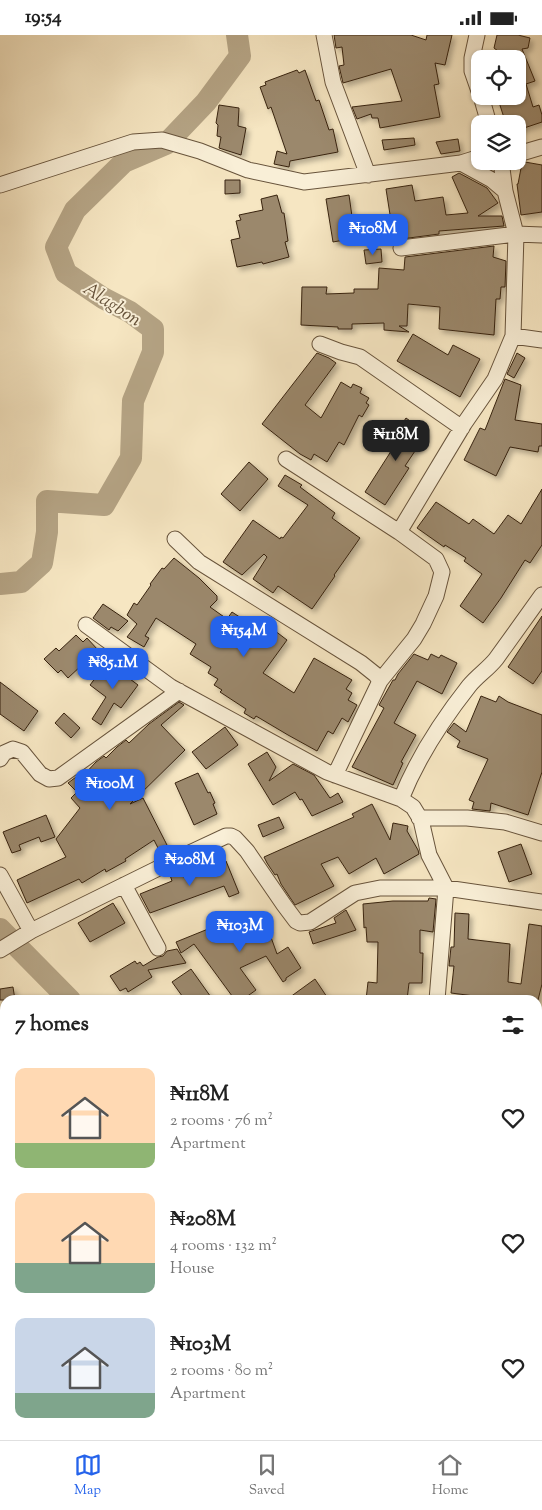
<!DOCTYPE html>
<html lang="en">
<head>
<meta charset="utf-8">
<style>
	:root { --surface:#fff; --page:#f6f6f6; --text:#222; --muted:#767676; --line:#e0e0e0; --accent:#2563eb }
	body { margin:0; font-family:"Sorts Mill Goudy",serif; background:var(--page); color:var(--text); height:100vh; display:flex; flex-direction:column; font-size:19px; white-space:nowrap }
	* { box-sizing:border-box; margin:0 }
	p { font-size:16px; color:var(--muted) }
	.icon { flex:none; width:28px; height:28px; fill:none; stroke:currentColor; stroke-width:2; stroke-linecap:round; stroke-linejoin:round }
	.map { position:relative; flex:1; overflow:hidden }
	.details { position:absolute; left:0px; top:960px; width:542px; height:445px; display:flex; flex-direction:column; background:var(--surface); border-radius:15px 15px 0 0; box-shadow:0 1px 4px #0004 }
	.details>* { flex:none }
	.fabs { position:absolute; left:471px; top:15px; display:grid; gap:10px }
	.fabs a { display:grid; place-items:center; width:55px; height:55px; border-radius:10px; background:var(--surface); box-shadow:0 1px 4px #0004; font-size:25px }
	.price { position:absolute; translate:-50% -42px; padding:0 11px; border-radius:10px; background:var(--accent); color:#fff; font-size:16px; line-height:32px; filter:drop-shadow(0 1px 2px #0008) }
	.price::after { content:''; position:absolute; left:50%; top:30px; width:15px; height:11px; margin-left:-8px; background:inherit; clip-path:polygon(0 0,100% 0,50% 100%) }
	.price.on { background:#222; color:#fff }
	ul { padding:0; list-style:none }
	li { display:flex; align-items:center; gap:15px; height:125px; padding:0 15px }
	li span { display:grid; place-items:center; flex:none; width:140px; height:100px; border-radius:10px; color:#555 }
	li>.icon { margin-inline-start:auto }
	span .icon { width:60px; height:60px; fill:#fffc; stroke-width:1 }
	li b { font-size:21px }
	h2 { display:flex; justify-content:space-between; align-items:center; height:60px; padding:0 15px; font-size:21px }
	.status { display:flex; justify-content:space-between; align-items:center; height:35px; padding:0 25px; background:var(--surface); direction:ltr }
	.status svg { height:14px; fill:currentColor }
	.tabs { display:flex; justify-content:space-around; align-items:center; height:70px; border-top:1px solid var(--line); background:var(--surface); font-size:14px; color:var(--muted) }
	.tabs a { display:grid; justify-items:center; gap:2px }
	.tabs .on { color:var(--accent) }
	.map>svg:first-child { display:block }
</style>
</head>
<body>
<div class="status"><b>19:54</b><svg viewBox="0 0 49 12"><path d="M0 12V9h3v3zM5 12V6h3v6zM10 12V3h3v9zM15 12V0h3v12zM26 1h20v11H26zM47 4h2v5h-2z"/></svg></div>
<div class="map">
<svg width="542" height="1405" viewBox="0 0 542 1405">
	<defs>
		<filter id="shadow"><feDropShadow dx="3.5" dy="3.5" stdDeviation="2.5" flood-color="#0004"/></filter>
	</defs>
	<rect width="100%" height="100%" fill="#f6e6c2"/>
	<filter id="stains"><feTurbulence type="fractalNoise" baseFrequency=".004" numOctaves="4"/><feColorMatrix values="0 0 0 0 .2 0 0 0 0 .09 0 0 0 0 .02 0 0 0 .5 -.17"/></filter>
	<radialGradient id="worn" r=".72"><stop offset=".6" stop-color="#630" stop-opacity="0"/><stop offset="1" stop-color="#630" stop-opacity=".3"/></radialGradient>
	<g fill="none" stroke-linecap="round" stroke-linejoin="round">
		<path stroke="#b5a485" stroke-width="22" d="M0 549 21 547 42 528 47 497V466L104 470 131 423 133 366 153 317V294L130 277 103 263 66 238 56 212 75 175 124 127 166 109 206 67 240 21 237 0
			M0 894 70 965
			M307 1405 308 1400"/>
	</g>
	<path fill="#9b886c" stroke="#38230f" filter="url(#shadow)" d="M334 0H411L426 5 427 0H452L445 30 435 28 439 49 434 50 440 82 380 93 378 83H372L371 79 357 84 352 72 402 66 391 34 343 48 339 31 344 30 342 12 336 13Z
		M497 0H518L530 3 528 13 522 14 535 46 526 49 533 72 539 70 542 80V87L518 95V89H506L497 61H518V16L497 23 498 16 494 13Z
		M297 35 299 38 305 35 316 66 319 65 329 95 333 94 338 117 290 126 289 132 274 129 277 116 287 119 271 72 268 74 260 52 266 50 265 47Z
		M219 70 239 73 238 91 246 93 241 120 219 113 221 102 217 101 218 90 216 88Z
		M414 103 415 110 384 115 382 105Z
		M458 104 460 116 441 119 436 107Z
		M525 127 542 130V177L521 180 517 149H518L522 128Z
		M459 138 487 153 498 168 478 181H502L504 191 439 196V199L394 205 386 154 412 150 415 166 443 162 446 180 468 178 452 142Z
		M225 145H240V158L225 159Z
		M277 160 282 178H284L288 206 285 207 289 222 263 229 262 227 237 232 231 205 240 203 236 186 241 185 239 180 263 175 261 164Z
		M349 160 355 203 333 207 326 164Z
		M494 211 493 222 506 226 505 252H501L500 264H496L494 300 439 294 440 272 408 269 407 291H399L409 297 384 295V288L352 289V294H338V292L301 290 302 252H327L326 259 354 258V254H378L379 233 404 235 405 222Z
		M381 214 382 227 366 229 364 215Z
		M413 299 448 320 453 310 480 324 460 362 397 326Z
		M317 318 329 323 336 328 305 370 321 383 341 347 351 353 353 349 362 353 360 358 369 363 366 368 369 370 362 382 359 380 344 410 339 407 327 427 314 419 311 425 300 419 262 389Z
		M517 318 525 323 514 343 507 339Z
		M505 344 521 350 515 385 542 389V411H539L538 417 510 412 496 441 464 425 480 393 485 395Z
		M406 383 427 398 405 431 409 433 385 470 365 457 395 410 390 407Z
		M249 427 268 444 240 476 221 459Z
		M285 440 302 450 300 452 335 478 332 483 360 503 334 540 335 541 312 574 278 551 273 558 253 544 267 522 264 519 242 540 223 527 253 485 280 504 281 502 283 503 308 470 278 451Z
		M542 454V510L530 528 525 525 501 563 483 588 460 571 482 539 464 526 466 523 445 510 444 512 417 493 436 467 469 489 473 484 494 499 508 480 521 489Z
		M174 523 199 543 217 561V565L210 572 227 584 232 577 261 596 266 589 287 605 263 638 294 658 314 623 352 645 346 654 352 658 348 665 357 670 348 687 342 683 333 699 328 696 317 716 288 700 256 681 254 684 244 678 246 674 220 657 222 655 214 650 218 644 208 638 211 632 190 619 196 609 156 583 145 601 149 603 144 612 127 602 137 589 127 580 134 568 137 570 151 550 150 549 162 533 164 534Z
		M103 569 128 586 118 596 111 592 109 595 93 583Z
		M542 581V636L533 649 508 632Z
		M76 600 83 607 87 603 98 615 68 643 61 635 58 638 44 624 56 613 59 616Z
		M414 619 428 625 431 619 439 623 441 620 457 628 442 659 417 646 394 688 416 700 401 727 403 728 393 750 352 732 384 673 379 670 393 645H395L398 639Z
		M115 627 133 641 130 644 138 650 121 673 114 668 101 690 92 684 106 662 90 650 103 633 108 637Z
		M0 647 38 676 24 696 0 679Z
		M481 661 496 667 499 661 508 667 542 680V737L528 780 491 768 490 776 472 774 474 767 469 765 488 724 457 712 460 706 447 697 454 688 466 697Z
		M179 667 184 670 161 690 185 715 130 769 143 763 168 812 160 817 154 805 125 824 126 826 106 837 105 834 82 848 79 844 27 868 17 845 66 822 56 804 80 773 71 763 77 757 68 748 76 742 79 745 96 727 104 721 106 723 117 712 126 705 129 708 149 689Z
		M64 678 80 693 71 703 55 688Z
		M225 692 238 710 206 734 192 717Z
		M267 717 276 732 269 746 293 729 314 740 330 763 338 758 343 767 312 781 302 764 300 765 295 757 273 770 248 729Z
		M198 738 208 758 210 757 215 768 213 769 217 779 194 790 175 748Z
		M372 769 390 805 393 788 408 791 407 796 418 815 419 819 384 839 376 823 349 839 338 822 321 829 334 851 295 870 281 849 277 839 275 840 267 828 264 822 354 782 352 779Z
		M46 780 55 802 41 807 39 802 19 810 21 815 12 818 3 797Z
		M279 782 284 793 263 802 258 790Z
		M521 809 532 839 509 847 498 817Z
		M226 826 239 858 229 862 224 851 150 878 140 859 172 846 170 840 180 836 183 842Z
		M429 863 436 864 433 897 420 895V918H423L422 948H409L407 965H366L368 947 377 948 378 907H367L366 892 364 893 363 869 393 866H428Z
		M113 868 125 888 90 907 78 888Z
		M346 875 356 895 313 909 309 897 336 888 334 883Z
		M259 878 260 881 263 880 277 919 288 912 301 933 286 943V945L283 947 266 921 240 933 256 955 242 965H235L194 909 181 918 176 907 213 892V894Z
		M455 878 469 879 468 904 510 909 508 947 521 949 529 889 542 891V949L538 965H490V963L451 958 454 931H449L451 912H454Z
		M177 914 186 928 148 935 152 942 128 957 126 953 120 956 110 941 135 926 137 929 140 927 143 931 158 922 163 921 167 916Z
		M191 934 213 965H185L172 947Z
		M315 944 329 965H286Z
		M13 952 15 965H0V954Z"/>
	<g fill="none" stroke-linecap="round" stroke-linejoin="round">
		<g stroke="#68543c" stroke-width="17">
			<path id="minor" d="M324 0 333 47 368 140
				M477 0 472 23V36L480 59
				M481 61 489 89
				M518 119 542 112
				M461 128 492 145 505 156
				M0 150 133 107 162 105 200 116 248 135 304 147 461 128 480 122
				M401 213 516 199 542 200
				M513 301 542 305
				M320 309 341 317 360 322 462 393
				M286 424 399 497 436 524 442 537 436 561 423 589 414 604 380 646 335 740
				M399 497 464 389 495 344 513 301 516 199 505 156 501 126
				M175 504 199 527 361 628 376 640 380 646
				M86 590 171 652 327 737 401 764 413 772 421 785 429 820 446 853 437 965
				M0 724 4 718 13 714 22 717 40 739 49 744 58 743 179 656
				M401 764C417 724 443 684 469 651 477 641 488 634 496 624L542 560
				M419 783H467L505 787 542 798
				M0 840 31 896
				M124 850 158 913
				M0 915 31 896 181 822 226 801H231L235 803 247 816 284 870 296 886 300 888 310 887 355 858 380 853H446L542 867
				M538 1084H542
				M538 1129 542 1113
				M538 1396H542
				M417 1400V1405
				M436 1405 494 1400"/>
		</g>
		<use href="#minor" stroke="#f9efd7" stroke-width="15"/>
	</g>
	<g text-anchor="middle" stroke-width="4" stroke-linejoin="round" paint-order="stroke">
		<g font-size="19" font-style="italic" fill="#645038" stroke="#f9efd7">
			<text transform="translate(113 268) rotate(33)" y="7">Alagbon</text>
		</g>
	</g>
	<rect width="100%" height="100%" filter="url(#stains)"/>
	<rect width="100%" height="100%" fill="url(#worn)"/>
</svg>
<div class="fabs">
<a><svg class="icon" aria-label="locate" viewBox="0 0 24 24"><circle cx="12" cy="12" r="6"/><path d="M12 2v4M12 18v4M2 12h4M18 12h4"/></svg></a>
<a><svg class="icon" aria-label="layers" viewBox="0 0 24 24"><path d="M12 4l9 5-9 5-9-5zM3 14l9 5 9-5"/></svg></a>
</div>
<b class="price" style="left:373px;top:221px">₦108M</b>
<b class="price on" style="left:396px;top:427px">₦118M</b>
<b class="price" style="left:244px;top:623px">₦154M</b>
<b class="price" style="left:113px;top:655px">₦85.1M</b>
<b class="price" style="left:110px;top:776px">₦100M</b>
<b class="price" style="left:190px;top:852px">₦208M</b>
<b class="price" style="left:240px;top:918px">₦103M</b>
<section class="details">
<h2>7 homes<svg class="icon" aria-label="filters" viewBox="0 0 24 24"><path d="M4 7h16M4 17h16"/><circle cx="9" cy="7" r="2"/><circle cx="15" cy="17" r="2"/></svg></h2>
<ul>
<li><span style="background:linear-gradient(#ffd9b3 75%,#8fb573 0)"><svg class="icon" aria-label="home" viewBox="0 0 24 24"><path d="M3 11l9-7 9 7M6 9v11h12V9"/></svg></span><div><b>₦118M</b><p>2 rooms · 76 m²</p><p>Apartment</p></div><svg class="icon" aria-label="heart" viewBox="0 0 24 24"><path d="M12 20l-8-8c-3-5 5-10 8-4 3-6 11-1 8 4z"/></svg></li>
<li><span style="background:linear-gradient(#ffd9b3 70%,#7fa58c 0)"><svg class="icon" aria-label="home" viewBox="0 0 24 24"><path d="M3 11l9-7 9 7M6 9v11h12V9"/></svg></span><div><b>₦208M</b><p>4 rooms · 132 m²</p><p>House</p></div><svg class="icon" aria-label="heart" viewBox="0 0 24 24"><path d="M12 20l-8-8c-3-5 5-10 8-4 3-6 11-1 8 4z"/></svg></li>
<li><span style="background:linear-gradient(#c9d6e8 75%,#7fa58c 0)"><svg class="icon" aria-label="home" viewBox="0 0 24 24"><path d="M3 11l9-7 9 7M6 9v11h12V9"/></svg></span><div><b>₦103M</b><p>2 rooms · 80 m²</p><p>Apartment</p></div><svg class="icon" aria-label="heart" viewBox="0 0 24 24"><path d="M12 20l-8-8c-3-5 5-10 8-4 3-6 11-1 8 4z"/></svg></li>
</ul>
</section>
</div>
<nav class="tabs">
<a class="on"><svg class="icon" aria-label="map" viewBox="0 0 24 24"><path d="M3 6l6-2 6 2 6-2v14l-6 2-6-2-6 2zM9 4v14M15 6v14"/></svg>Map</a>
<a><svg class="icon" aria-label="saved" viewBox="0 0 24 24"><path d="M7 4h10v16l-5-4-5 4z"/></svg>Saved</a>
<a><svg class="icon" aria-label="home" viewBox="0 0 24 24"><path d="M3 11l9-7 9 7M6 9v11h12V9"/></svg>Home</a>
</nav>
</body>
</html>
